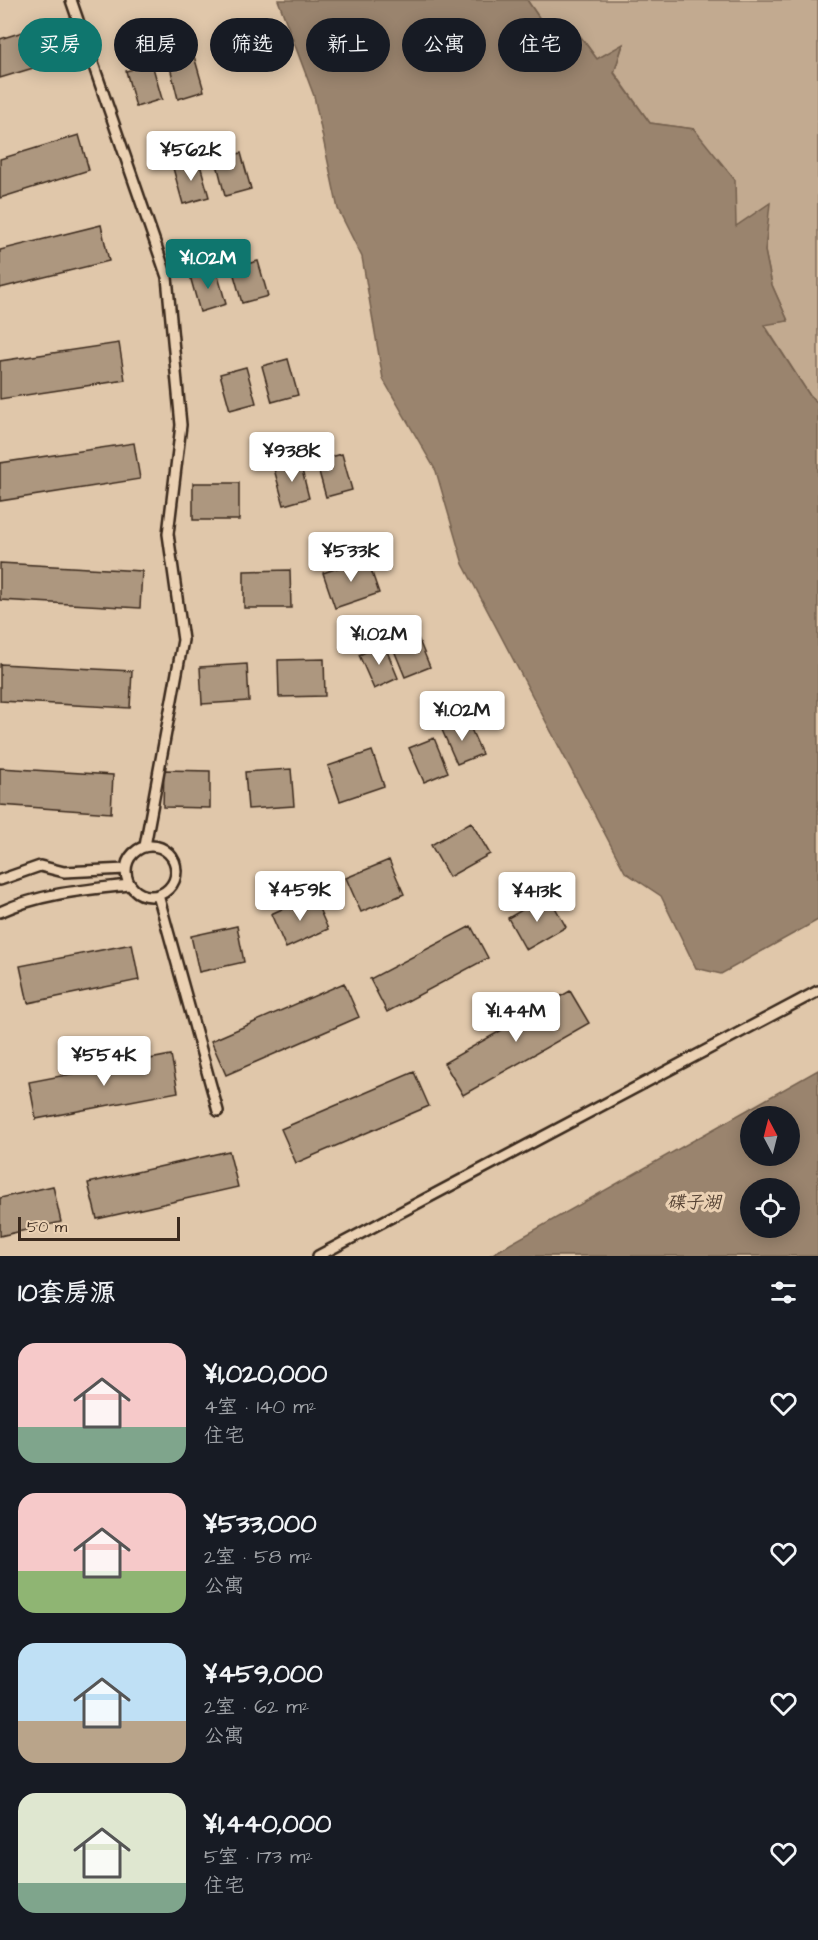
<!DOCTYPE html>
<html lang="zh">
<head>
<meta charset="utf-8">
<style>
	:root { --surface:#171b24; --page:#20242c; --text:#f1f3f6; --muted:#9ea1a6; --accent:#0f766e }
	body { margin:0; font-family:"Architects Daughter","LXGW WenKai TC",sans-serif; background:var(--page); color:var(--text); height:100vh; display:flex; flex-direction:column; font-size:22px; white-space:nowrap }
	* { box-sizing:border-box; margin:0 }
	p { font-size:20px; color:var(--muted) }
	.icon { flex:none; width:33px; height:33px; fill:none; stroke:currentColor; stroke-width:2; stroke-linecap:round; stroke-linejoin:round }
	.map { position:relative; height:1256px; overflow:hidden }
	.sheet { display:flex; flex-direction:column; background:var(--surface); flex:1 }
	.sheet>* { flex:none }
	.guide { position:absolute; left:18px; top:18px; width:783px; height:54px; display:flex; gap:12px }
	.needle { width:39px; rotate:353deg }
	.controls { position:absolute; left:740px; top:1106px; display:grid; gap:12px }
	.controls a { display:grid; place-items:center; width:60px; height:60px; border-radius:50%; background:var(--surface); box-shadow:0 3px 15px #0003; font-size:30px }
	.scale { position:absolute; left:18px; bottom:15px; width:162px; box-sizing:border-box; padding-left:6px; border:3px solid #3b2a1e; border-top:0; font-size:16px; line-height:21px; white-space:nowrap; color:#3b2a1e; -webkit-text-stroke:4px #ebd1b3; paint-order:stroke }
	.price { position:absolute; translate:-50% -51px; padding:0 14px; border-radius:6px; background:#fff; color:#222; font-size:20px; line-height:39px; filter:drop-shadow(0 2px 3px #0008) }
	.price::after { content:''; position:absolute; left:50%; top:36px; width:18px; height:14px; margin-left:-9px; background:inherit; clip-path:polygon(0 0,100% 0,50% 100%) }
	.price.selected { background:var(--accent); color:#fff }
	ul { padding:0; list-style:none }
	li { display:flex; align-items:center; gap:18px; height:150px; padding:0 18px }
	li span { display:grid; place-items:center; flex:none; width:168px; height:120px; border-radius:18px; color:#555 }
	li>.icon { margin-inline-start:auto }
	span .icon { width:72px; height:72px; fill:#fffc; stroke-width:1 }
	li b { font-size:26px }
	h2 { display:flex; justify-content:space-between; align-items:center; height:72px; padding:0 18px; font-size:26px }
	.pill { padding:0 21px; border-radius:27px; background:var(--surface); box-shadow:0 3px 15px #0003; font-size:21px; line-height:54px }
	.pill.selected { background:var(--accent); color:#fff }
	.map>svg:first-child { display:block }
</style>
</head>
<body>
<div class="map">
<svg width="818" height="1256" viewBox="0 0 818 1256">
	<rect width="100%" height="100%" fill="#e0c7aa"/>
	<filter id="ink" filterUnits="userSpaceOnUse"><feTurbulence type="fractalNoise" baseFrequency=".0167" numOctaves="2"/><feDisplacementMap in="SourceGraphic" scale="12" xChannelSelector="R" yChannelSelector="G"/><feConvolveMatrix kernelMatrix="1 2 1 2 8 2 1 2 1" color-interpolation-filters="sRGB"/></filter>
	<g filter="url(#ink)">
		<path fill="#c2aa90" stroke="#7e6a57" stroke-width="1.5" d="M527 0H818V403L810 396 764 324 788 321 772 285 765 251 769 204 736 227 694 129 650 123 614 72 623 45 597 59 572 25 540 19Z"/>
		<path fill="#9a846e" stroke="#74604e" stroke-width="1.5" fill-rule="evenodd" d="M278 0H527L540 19 572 25 597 59 623 44 614 73 650 123 694 129 735 180 736 226 770 203 765 251 772 285 788 321 764 325 810 396 818 403V920L721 974 696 968 661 896 625 872 463 564 436 471 383 379 362 257 338 209 314 96Z
			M818 1070V1256H489ZM750 1116H789V1155H750ZM750 1188H789V1227H750Z"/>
		<path fill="#ad977f" stroke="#3b2a1e" stroke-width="1.5" d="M29 30 40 66 0 78V39Z
			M194 56 204 91 178 99 169 63Z
			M152 64 162 99 136 107 126 71Z
			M79 135 89 170 0 198V159Z
			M241 153 251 189 225 196 216 160Z
			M199 161 209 197 183 204 173 168Z
			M101 225 109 261 0 288V250Z
			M258 261 268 296 242 303 232 268Z
			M216 269 226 304 200 312 190 276Z
			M119 343 125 380 0 399V361Z
			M288 359 298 395 272 402 262 366Z
			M246 367 256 403 230 410 220 374Z
			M134 443 140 479 0 501V463Z
			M342 454 352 490 326 497 316 461Z
			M300 462 309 498 284 505 274 469Z
			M193 483H239V520H193Z
			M367 558 379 593 335 608 323 573Z
			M0 563 142 571 140 608 0 600Z
			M290 570 291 608H244V571Z
			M416 633 430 667 405 677 391 643Z
			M384 644 398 678 374 689 359 655Z
			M324 659 325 696 279 697 278 660Z
			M0 664 132 671 130 708 0 701Z
			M247 664 249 701 202 704 200 667Z
			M467 720 482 754 457 764 442 730Z
			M434 738 448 772 424 782 409 748Z
			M372 751 384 786 340 801 328 766Z
			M0 768 113 775 111 813 0 805Z
			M291 769 294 806 248 809 245 772Z
			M164 770 210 771V808L163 807Z
			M471 822 490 854 449 877 431 845Z
			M389 860 404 894 361 912 346 878Z
			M313 895 328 929 286 948 271 914Z
			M548 895 566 927 526 950 508 918Z
			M237 926 244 962 199 972 191 936Z
			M471 926 488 958 387 1012 370 979Z
			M132 944 139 980 28 1003 20 966Z
			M344 983 359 1017 226 1075 211 1041Z
			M570 991 589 1023 463 1095 444 1063Z
			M171 1055 178 1092 36 1119 29 1082Z
			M414 1072 429 1106 296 1163 281 1129Z
			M229 1151 238 1187 97 1219 88 1183Z
			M53 1186 61 1222 0 1236V1198Z"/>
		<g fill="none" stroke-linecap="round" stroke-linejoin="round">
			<g stroke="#3b2a1e" stroke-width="14">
				<path id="lane" d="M71 0 167 277 181 425 168 534 183 640 145 846
					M126 871a25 25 0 1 1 50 0a25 25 0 1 1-50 0Z
					M0 880 40 866 64 872 126 869
					M158 895 218 1111
					M0 912C41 893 85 890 129 885
					M318 1256 818 991"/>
			</g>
			<use href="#lane" stroke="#ebd1b3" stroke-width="9"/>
		</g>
	</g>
	<g text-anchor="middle" stroke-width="6" stroke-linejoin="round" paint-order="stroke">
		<g font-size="18" font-style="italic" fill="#534032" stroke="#ebd1b3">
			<text x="694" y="1208">碟子湖</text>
		</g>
	</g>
</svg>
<div class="controls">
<a><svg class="needle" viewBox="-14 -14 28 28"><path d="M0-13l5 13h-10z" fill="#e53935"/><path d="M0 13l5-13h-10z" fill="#9ea1a6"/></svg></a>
<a><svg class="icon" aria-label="locate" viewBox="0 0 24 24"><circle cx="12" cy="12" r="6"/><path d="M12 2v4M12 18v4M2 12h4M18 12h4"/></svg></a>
</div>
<div class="scale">50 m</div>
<b class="price" style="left:191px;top:182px">¥562K</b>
<b class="price selected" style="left:208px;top:290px">¥1.02M</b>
<b class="price" style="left:292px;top:483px">¥938K</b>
<b class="price" style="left:351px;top:583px">¥533K</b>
<b class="price" style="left:379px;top:666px">¥1.02M</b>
<b class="price" style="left:462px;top:742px">¥1.02M</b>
<b class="price" style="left:300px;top:922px">¥459K</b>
<b class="price" style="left:537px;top:923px">¥413K</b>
<b class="price" style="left:516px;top:1043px">¥1.44M</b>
<b class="price" style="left:104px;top:1087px">¥554K</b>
<div class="guide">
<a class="pill selected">买房</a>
<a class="pill">租房</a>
<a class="pill">筛选</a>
<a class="pill">新上</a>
<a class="pill">公寓</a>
<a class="pill">住宅</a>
</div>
</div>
<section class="sheet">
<h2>10套房源<svg class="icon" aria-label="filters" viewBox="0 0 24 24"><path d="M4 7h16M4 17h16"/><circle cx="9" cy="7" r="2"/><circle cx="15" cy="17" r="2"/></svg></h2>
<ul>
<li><span style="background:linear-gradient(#f6c9c9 70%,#7fa58c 0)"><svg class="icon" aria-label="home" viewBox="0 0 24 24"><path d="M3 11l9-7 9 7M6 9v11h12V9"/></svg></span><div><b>¥1,020,000</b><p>4室 · 140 m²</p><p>住宅</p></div><svg class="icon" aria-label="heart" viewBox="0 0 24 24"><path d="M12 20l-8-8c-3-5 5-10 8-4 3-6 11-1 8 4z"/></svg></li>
<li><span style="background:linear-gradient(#f6c9c9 65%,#8fb573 0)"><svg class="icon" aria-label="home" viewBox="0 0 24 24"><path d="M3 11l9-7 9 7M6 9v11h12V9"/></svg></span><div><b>¥533,000</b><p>2室 · 58 m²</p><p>公寓</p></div><svg class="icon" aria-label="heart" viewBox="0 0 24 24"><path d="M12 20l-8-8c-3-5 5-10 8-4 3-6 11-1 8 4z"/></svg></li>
<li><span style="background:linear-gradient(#bfe0f5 65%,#b9a48a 0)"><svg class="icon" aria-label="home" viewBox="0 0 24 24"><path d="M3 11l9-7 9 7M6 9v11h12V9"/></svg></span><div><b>¥459,000</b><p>2室 · 62 m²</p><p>公寓</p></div><svg class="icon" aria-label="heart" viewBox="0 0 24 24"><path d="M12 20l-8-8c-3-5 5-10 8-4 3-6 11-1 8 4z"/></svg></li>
<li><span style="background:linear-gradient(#dfe7d0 75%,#7fa58c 0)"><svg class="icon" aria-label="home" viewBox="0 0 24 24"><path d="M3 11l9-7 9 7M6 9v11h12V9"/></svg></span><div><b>¥1,440,000</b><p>5室 · 173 m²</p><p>住宅</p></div><svg class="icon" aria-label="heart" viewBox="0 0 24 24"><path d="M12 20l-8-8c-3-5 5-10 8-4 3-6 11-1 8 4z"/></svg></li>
</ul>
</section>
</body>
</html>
